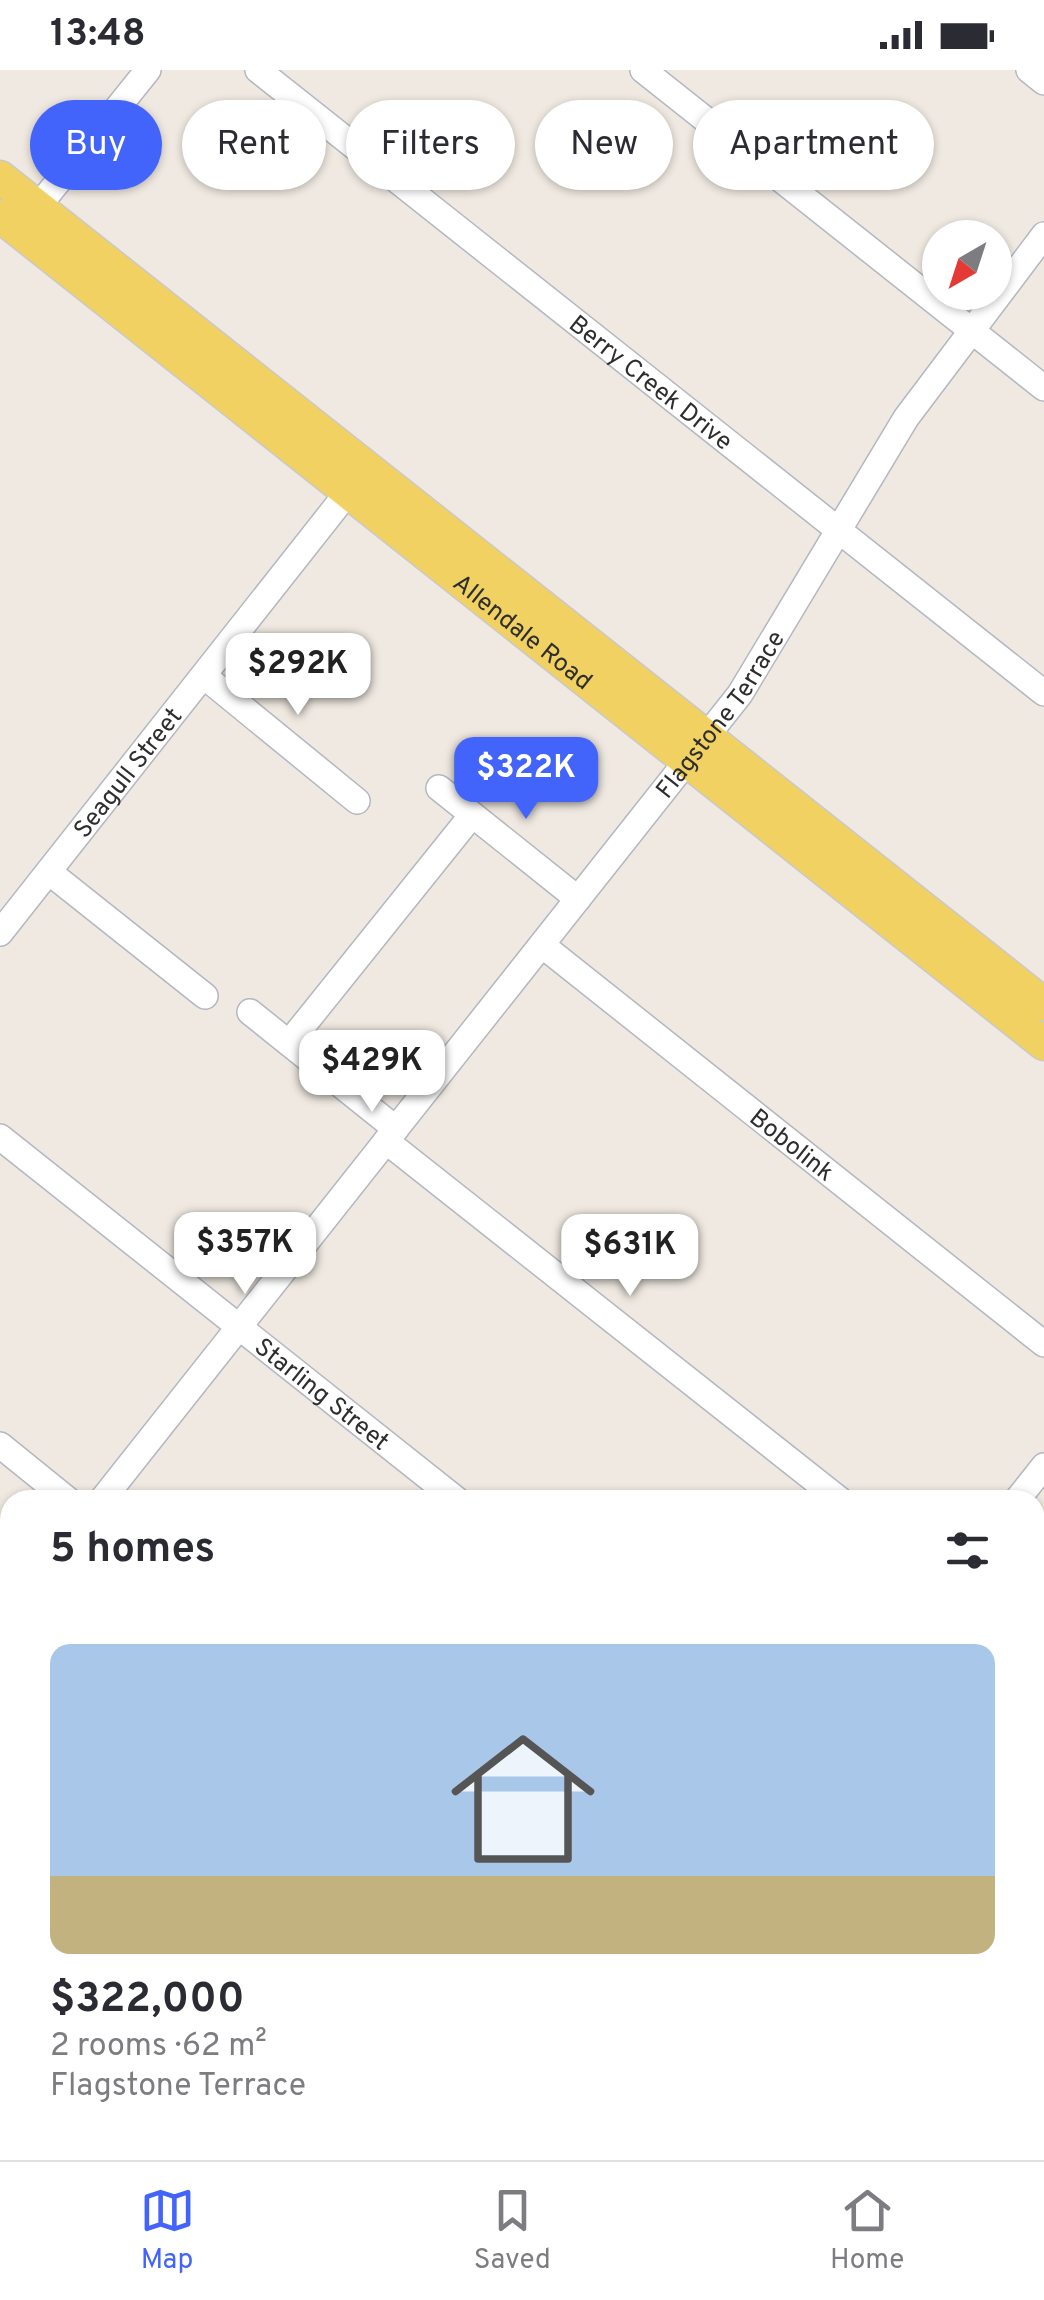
<!DOCTYPE html>
<html lang="en">
<head>
<meta charset="utf-8">
<style>
	:root { --surface:#fff; --page:#f2f2f3; --text:#2b2b33; --muted:#7c7c81; --line:#e1e1e2; --accent:#4264fb }
	body { margin:0; font-family:Overpass,sans-serif; background:var(--page); color:var(--text); height:100vh; display:flex; flex-direction:column; font-size:38px; white-space:nowrap }
	* { box-sizing:border-box; margin:0 }
	p { font-size:32px; color:var(--muted) }
	.icon { flex:none; width:55px; height:55px; fill:none; stroke:currentColor; stroke-width:2; stroke-linecap:round; stroke-linejoin:round }
	.map { position:relative; flex:1; overflow:hidden }
	.sheet { position:absolute; left:0px; top:1420px; width:1045px; height:670px; display:flex; flex-direction:column; background:var(--surface); border-radius:30px 30px 0 0; box-shadow:0 2px 8px #0004 }
	.sheet>* { flex:none }
	.top-card { position:absolute; left:30px; top:30px; width:985px; height:90px; display:flex; gap:20px }
	.needle { width:65px; rotate:219deg }
	.buttons { position:absolute; left:922px; top:150px; display:grid; gap:20px }
	.buttons a { display:grid; place-items:center; width:90px; height:90px; border-radius:50%; background:var(--surface); box-shadow:0 2px 8px #0004; font-size:50px }
	.price { position:absolute; translate:-50% -85px; padding:0 22px; border-radius:20px; background:#fff; color:#222; font-size:32px; line-height:65px; filter:drop-shadow(0 2px 5px #0008) }
	.price::after { content:''; position:absolute; left:50%; top:60px; width:30px; height:22px; margin-left:-15px; background:inherit; clip-path:polygon(0 0,100% 0,50% 100%) }
	.price.selected { background:var(--accent); color:#fff }
	ul { padding:0; list-style:none }
	li { display:grid; align-content:center; gap:20px; height:530px; padding:0 50px }
	li+li { border-top:2px solid var(--line) }
	li span { display:grid; place-items:center; height:310px; border-radius:20px; color:#555 }
	li>.icon { margin-inline-start:auto }
	span .icon { width:180px; height:180px; fill:#fffc; stroke-width:1 }
	li b { font-size:42px }
	h2 { display:flex; justify-content:space-between; align-items:center; height:120px; padding:0 50px; font-size:42px }
	.pill { padding:0 35px; border-radius:45px; background:var(--surface); box-shadow:0 2px 8px #0004; font-size:35px; line-height:90px }
	.pill.selected { background:var(--accent); color:#fff }
	.status { display:flex; justify-content:space-between; align-items:center; height:70px; padding:0 50px; background:var(--surface); direction:ltr }
	.status svg { height:28px; fill:currentColor }
	.dock { display:flex; justify-content:space-around; align-items:center; height:140px; border-top:2px solid var(--line); background:var(--surface); font-size:28px; color:var(--muted) }
	.dock a { display:grid; justify-items:center; gap:5px }
	.dock .selected { color:var(--accent) }
	.map>svg:first-child { display:block }
</style>
</head>
<body>
<div class="status"><b>13:48</b><svg viewBox="0 0 49 12"><path d="M0 12V9h3v3zM5 12V6h3v6zM10 12V3h3v9zM15 12V0h3v12zM26 1h20v11H26zM47 4h2v5h-2z"/></svg></div>
<div class="map">
<svg width="1044" height="2090" viewBox="0 0 1044 2090">
	<rect width="100%" height="100%" fill="#efe9e1"/>
	<g fill="none" stroke-linecap="round" stroke-linejoin="round">
		<g stroke="#b4b7c1" stroke-width="28">
			<g id="minor">
				<path id="s1" d="M258 0 1044 623"/>
				<path d="M643 0 1044 318"/>
				<path d="M1029 0 1044 12"/>
				<path d="M28 149 148 0"/>
				<path d="M204 606 357 731"/>
				<path d="M439 718 578 829"/>
				<path d="M49 802 205 926"/>
				<path id="s2" d="M0 863 359 408"/>
				<path id="s3" d="M542 875 1044 1274"/>
				<path d="M250 942 396 1059"/>
				<path d="M289 973 472 745"/>
				<path id="s4" d="M0 1067 457 1430"/>
				<path d="M386 1071 840 1430"/>
				<path d="M0 1375 68 1430"/>
				<path id="s5" d="M102 1430 740 624 906 348 1044 165"/>
				<path d="M1017 1430 1044 1396"/>
				<path d="M0 1566 10 1552"/>
				<path d="M1035 1584 1044 1591"/>
				<path d="M0 1662 10 1670"/>
				<path d="M1035 1891 1044 1898"/>
				<path d="M0 1938 10 1946"/>
				<path d="M178 2080 191 2090"/>
				<path d="M526 2080 538 2090"/>
				<path d="M891 2080 903 2090"/>
				<path d="M488 2090 496 2080"/>
			</g>
		</g>
		<g stroke="#c9c9c9" stroke-width="35">
			<g id="major">
				<path d="M0 107 1044 934"/>
				<path id="s6" d="M0 146 1044 974"/>
			</g>
		</g>
		<use href="#minor" stroke="#fff" stroke-width="25"/>
		<use href="#major" stroke="#f2d163" stroke-width="32"/>
	</g>
	<g text-anchor="middle" stroke-width="8" stroke-linejoin="round" paint-order="stroke">
		<g font-size="25" fill="#2e2e2e" stroke="#fff">
			<text dy="9" stroke="none"><textPath href="#s1" startOffset="502">Berry Creek Drive</textPath></text>
			<text dy="9" stroke="none"><textPath href="#s6" startOffset="668">Allendale Road</textPath></text>
			<text dy="9" stroke="none"><textPath href="#s5" startOffset="1000">Flagstone Terrace</textPath></text>
			<text dy="9" stroke="none"><textPath href="#s2" startOffset="205">Seagull Street</textPath></text>
			<text dy="9" stroke="none"><textPath href="#s3" startOffset="320">Bobolink</textPath></text>
			<text dy="9" stroke="none"><textPath href="#s4" startOffset="412">Starling Street</textPath></text>
		</g>
	</g>
</svg>
<div class="buttons">
<a><svg class="needle" viewBox="-14 -14 28 28"><path d="M0-13l5 13h-10z" fill="#e53935"/><path d="M0 13l5-13h-10z" fill="#7c7c81"/></svg></a>
</div>
<b class="price" style="left:298px;top:648px">$292K</b>
<b class="price selected" style="left:526px;top:752px">$322K</b>
<b class="price" style="left:372px;top:1045px">$429K</b>
<b class="price" style="left:245px;top:1227px">$357K</b>
<b class="price" style="left:630px;top:1229px">$631K</b>
<div class="top-card">
<a class="pill selected">Buy</a>
<a class="pill">Rent</a>
<a class="pill">Filters</a>
<a class="pill">New</a>
<a class="pill">Apartment</a>
</div>
<section class="sheet">
<h2>5 homes<svg class="icon" aria-label="filters" viewBox="0 0 24 24"><path d="M4 7h16M4 17h16"/><circle cx="9" cy="7" r="2"/><circle cx="15" cy="17" r="2"/></svg></h2>
<ul>
<li><span style="background:linear-gradient(#a9c7e8 75%,#c2b280 0)"><svg class="icon" aria-label="home" viewBox="0 0 24 24"><path d="M3 11l9-7 9 7M6 9v11h12V9"/></svg></span><div><b>$322,000</b><p>2 rooms · 62 m²</p><p>Flagstone Terrace</p></div></li>
</ul>
</section>
</div>
<nav class="dock">
<a class="selected"><svg class="icon" aria-label="map" viewBox="0 0 24 24"><path d="M3 6l6-2 6 2 6-2v14l-6 2-6-2-6 2zM9 4v14M15 6v14"/></svg>Map</a>
<a><svg class="icon" aria-label="saved" viewBox="0 0 24 24"><path d="M7 4h10v16l-5-4-5 4z"/></svg>Saved</a>
<a><svg class="icon" aria-label="home" viewBox="0 0 24 24"><path d="M3 11l9-7 9 7M6 9v11h12V9"/></svg>Home</a>
</nav>
</body>
</html>
